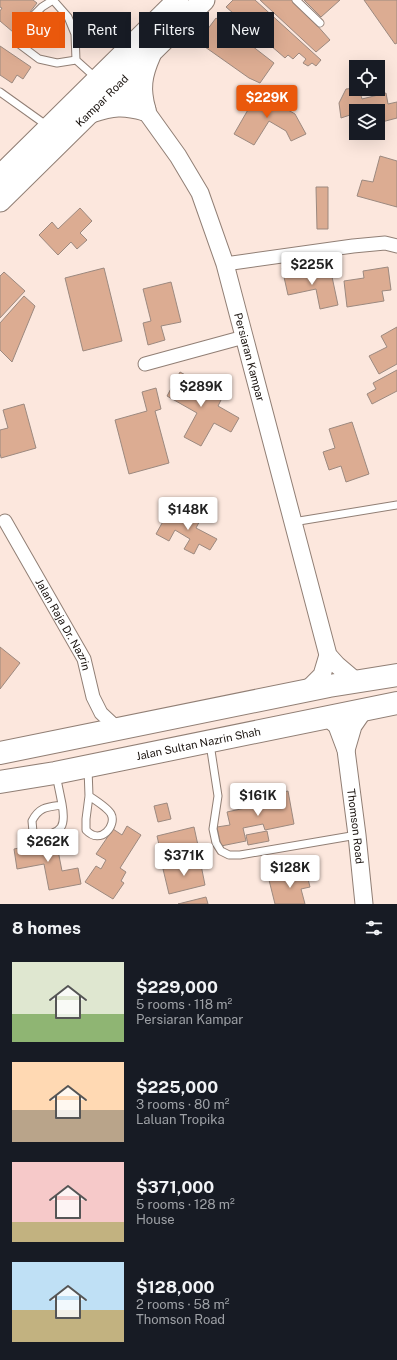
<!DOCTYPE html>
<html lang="en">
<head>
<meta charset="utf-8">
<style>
	:root { --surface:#171b24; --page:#20242c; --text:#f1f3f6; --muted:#9ea1a6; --accent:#ea580c }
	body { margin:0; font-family:"Public Sans",sans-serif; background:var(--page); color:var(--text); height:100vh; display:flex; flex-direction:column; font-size:15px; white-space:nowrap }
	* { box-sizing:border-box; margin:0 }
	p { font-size:13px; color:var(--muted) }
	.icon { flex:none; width:22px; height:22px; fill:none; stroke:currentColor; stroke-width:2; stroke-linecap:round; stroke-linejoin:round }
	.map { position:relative; height:904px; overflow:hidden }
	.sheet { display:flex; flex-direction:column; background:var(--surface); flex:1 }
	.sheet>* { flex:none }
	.hud { position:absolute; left:12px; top:12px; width:373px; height:36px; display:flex; gap:8px }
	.fabs { position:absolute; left:349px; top:60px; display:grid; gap:8px }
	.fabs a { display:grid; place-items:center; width:36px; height:36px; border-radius:0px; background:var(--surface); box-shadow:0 4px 16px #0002; font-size:20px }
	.price { position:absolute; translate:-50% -34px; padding:0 9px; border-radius:4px; background:#fff; color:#222; font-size:13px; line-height:26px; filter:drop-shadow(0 1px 2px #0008) }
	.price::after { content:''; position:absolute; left:50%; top:24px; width:12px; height:9px; margin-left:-6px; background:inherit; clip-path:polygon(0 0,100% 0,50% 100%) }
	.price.selected { background:var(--accent); color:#fff }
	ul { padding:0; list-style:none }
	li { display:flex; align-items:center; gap:12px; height:100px; padding:0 12px }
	li span { display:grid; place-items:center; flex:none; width:112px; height:80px; border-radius:0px; color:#555 }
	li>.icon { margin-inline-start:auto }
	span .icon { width:48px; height:48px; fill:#fffc; stroke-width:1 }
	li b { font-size:17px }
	h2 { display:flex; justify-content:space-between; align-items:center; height:48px; padding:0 12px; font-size:17px }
	.chip { padding:0 14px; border-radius:0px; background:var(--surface); box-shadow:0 4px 16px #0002; font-size:14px; line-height:36px }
	.chip.selected { background:var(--accent); color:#fff }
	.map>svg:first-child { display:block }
</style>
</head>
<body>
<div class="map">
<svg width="397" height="904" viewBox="0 0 397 904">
	<rect width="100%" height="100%" fill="#fce7dd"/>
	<path fill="#dcac92" stroke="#9c897f" d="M0 0H33L37 3 30 12 37 19 27 30 19 24 13 32 0 21V11L2 8 0 7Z
		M233 0H255L321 60 316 66 312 63 308 66 303 63 306 59 299 53 293 59 288 55 285 58 226 7Z
		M260 0H292L315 23 330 40 316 52Z
		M304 0H340L321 17Z
		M364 0H397V43L395 44Z
		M216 18 274 63 260 83 249 78 198 42Z
		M0 46 31 67 23 79 17 75 12 83 0 75Z
		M356 88V89H359L362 99 386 93 388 104 397 102V118L378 123V111H356V113L341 118 339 103 346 89Z
		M252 89 295 114 306 134 291 141 286 131 269 121 254 145 234 134 249 108 242 104Z
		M380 156 397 161V207L357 196 362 180 373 182Z
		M316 187H328V229H317Z
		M80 208 92 221 80 233 87 240 77 249 71 242 58 255 39 235 52 222 58 229Z
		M294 265 297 276 315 272 316 275 331 272 338 305 320 309 316 289 288 295 282 268Z
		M388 267 391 290 382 291 384 301 347 307 344 281 364 278 363 271Z
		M104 268 122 341 83 351 65 278Z
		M4 272 25 291 0 318V276Z
		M171 282 181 322 161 326 165 340 148 345 143 323 151 321 143 289Z
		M24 296 35 306 12 362 0 350V323Z
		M397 327V364L379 374 369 356 387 347 381 336Z
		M397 370V391L372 404 367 394 376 389 373 383Z
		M180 372 223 396 218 406 239 418 231 432 214 423 201 446 184 437 197 413 167 396Z
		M156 388 161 409 155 411 169 463 129 474 115 420 147 411 142 392Z
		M24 404 36 448 1 458 0 453V430L8 428 3 410Z
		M352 422 369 474 346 482 341 466 329 470 323 452 335 448 329 429Z
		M196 506 205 511 196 528 217 539 210 550 199 544 194 554 184 549 190 539 175 530 169 541 156 534 166 516 172 519 174 515 187 523Z
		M0 647 20 663 0 689Z
		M274 789 275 794 288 791 294 824 265 830 263 824 243 828 246 841 221 846 217 827 230 825 227 812 259 805 257 792Z
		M167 803 171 819 158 822 154 806Z
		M127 826 141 835 120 868 126 872 121 881 124 883 113 899 85 882 96 866 101 869 106 860 96 854 113 829 122 835Z
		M194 827 199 850 162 858 157 836Z
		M267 831 269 841 248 845 246 835Z
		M55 835 62 871 78 868 81 884 49 890 44 864 17 869 14 849 43 843 42 838Z
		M200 860 205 885 169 894 163 869Z
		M306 871 310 887 301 889 305 904H275L269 880Z
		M206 897 208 904H178Z"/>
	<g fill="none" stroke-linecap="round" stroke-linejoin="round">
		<g stroke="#917f75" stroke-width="9">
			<path id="service" d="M296 0 320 23
				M34 15 42 7 53 0 68 17 75 34 76 60 96 78
				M23 27 18 34 19 44 39 59 57 63 76 60
				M0 92 49 127
				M293 522 397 505
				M210 744 218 796 213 829 216 843 221 851 229 855H240L357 835
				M88 768 89 796 86 819V830C101 846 117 825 111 814 108 808 95 800 89 796
				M56 775C58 784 60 794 62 804 66 826 63 833 39 836L33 832 32 821C39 807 47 807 62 805"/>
		</g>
		<g stroke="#917f75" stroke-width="15">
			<g id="minor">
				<path d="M225 264 353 246 385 243 397 246"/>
				<path d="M145 364 244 337"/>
				<path id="s1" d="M5 521 84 659 93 697 101 713 118 729"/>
			</g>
		</g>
		<g stroke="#917f75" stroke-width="19">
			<g id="tertiary">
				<path id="s2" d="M120 83 145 110 178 156 200 193 225 264 328 655 337 665 357 682"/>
				<path d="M307 690 322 675 328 655"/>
				<path id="s3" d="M327 717 337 726 346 750 357 835 364 904"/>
				<path d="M346 750 353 726 364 710"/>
			</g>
		</g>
		<g stroke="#917f75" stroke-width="23">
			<g id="primary">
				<path d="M145 110C139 89 141 75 150 55"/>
				<path d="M91 112C113 105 123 104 145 110"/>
				<path d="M0 176 178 0"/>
				<path id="s4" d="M0 201 204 0"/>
			</g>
		</g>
		<g stroke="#917f75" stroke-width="24">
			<g id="trunk">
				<path d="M0 753 329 686 397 675"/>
				<path id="s5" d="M0 782 55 773 397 703"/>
			</g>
		</g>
		<use href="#service" stroke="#fff" stroke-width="7"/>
		<use href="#minor" stroke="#fff" stroke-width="13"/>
		<use href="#tertiary" stroke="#fff" stroke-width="17"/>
		<use href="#primary" stroke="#fff" stroke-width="21"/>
		<use href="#trunk" stroke="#fff" stroke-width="22"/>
	</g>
	<g text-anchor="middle" stroke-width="3" stroke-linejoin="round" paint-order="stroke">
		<g font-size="11" fill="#19120e" stroke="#fff">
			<text dy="4" stroke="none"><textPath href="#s4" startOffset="143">Kampar Road</textPath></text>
			<text dy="4" stroke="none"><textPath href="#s2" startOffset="308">Persiaran Kampar</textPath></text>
			<text dy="4" stroke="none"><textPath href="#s1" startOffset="119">Jalan Raja Dr. Nazrin</textPath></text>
			<text dy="4" stroke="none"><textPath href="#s5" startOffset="202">Jalan Sultan Nazrin Shah</textPath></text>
			<text dy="4" stroke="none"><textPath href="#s3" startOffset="116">Thomson Road</textPath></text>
		</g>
	</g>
</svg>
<div class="fabs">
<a><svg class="icon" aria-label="locate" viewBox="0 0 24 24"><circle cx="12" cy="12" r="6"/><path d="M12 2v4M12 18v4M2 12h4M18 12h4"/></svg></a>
<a><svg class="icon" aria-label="layers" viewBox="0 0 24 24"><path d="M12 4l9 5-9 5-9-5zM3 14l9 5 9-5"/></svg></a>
</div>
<b class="price selected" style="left:267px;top:119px">$229K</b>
<b class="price" style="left:312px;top:286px">$225K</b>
<b class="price" style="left:201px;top:408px">$289K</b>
<b class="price" style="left:188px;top:531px">$148K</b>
<b class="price" style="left:258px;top:817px">$161K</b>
<b class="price" style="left:48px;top:863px">$262K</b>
<b class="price" style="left:184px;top:877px">$371K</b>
<b class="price" style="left:290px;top:889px">$128K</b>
<div class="hud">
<a class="chip selected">Buy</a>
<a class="chip">Rent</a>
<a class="chip">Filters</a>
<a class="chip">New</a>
</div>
</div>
<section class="sheet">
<h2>8 homes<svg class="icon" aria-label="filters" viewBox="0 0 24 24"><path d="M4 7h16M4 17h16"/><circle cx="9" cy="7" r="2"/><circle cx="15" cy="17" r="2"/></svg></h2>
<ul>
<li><span style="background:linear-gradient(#dfe7d0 65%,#8fb573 0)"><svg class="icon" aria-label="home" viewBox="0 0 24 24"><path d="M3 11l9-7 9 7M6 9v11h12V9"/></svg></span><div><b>$229,000</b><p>5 rooms · 118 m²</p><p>Persiaran Kampar</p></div></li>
<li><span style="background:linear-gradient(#ffd9b3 60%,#b9a48a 0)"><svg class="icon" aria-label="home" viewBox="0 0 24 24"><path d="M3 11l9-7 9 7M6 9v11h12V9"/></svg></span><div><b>$225,000</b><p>3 rooms · 80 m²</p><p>Laluan Tropika</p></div></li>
<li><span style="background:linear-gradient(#f6c9c9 75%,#c2b280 0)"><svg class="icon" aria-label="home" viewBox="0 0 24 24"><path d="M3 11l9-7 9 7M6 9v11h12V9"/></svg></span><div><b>$371,000</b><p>5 rooms · 128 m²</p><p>House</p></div></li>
<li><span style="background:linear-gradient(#bfe0f5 60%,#c2b280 0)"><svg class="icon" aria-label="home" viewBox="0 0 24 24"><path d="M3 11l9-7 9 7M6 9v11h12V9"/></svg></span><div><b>$128,000</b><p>2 rooms · 58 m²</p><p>Thomson Road</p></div></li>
</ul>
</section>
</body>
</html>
